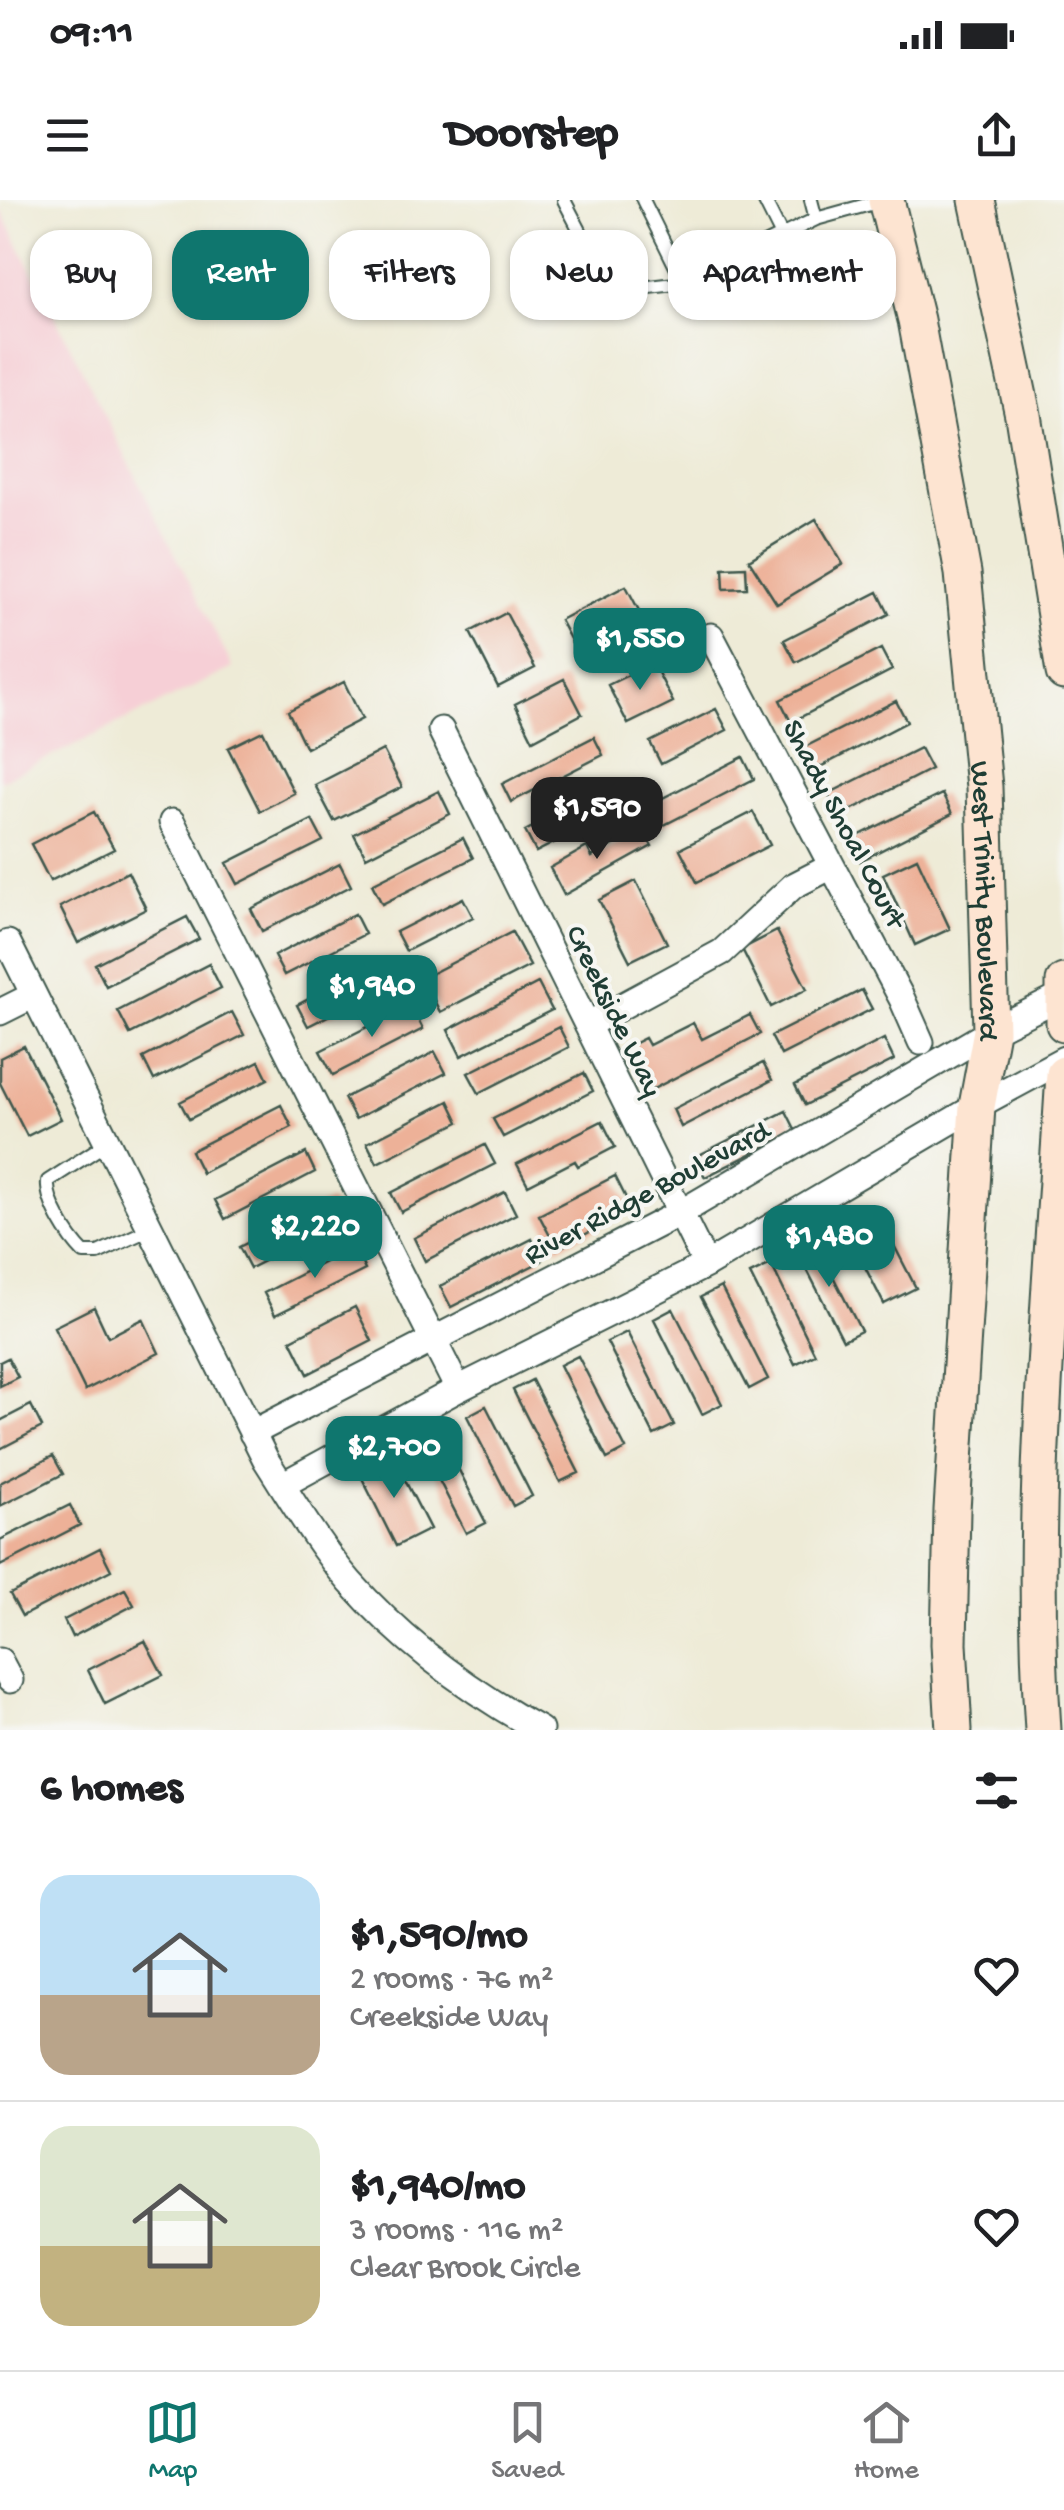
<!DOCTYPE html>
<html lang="en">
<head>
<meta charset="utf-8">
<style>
	:root { --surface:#fff; --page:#f2f2f2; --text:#202124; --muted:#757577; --line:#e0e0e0; --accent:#0f766e }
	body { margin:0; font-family:"Gochi Hand",sans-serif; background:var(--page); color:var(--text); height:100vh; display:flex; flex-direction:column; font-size:38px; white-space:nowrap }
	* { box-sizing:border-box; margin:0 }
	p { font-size:32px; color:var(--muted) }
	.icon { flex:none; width:55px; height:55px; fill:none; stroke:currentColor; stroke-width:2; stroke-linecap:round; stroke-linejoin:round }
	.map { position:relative; height:1530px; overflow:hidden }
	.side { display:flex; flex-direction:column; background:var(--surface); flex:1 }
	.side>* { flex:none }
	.banner { position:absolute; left:30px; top:30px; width:1005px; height:90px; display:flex; gap:20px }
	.price { position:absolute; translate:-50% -85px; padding:0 22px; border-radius:20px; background:var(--accent); color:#fff; font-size:32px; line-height:65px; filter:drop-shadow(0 2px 5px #0008) }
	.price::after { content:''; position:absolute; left:50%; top:60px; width:30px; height:22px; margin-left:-15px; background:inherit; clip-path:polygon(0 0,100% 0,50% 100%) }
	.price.active { background:#222; color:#fff }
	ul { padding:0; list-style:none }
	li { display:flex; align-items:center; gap:30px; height:250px; padding:0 40px }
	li+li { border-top:2px solid var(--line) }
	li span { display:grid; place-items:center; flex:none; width:280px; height:200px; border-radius:30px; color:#555 }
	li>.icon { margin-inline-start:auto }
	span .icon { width:120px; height:120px; fill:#fffc; stroke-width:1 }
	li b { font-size:42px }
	h2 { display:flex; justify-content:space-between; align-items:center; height:120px; padding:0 40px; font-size:42px }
	.chip { padding:0 35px; border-radius:30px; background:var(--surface); box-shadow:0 2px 8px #0004; font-size:35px; line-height:90px }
	.chip.active { background:var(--accent); color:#fff }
	.status { display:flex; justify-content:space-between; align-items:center; height:70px; padding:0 50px; background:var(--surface); direction:ltr }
	.status svg { height:28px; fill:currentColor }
	header { display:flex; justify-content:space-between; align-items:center; height:130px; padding:0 40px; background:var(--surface); font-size:45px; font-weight:800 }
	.tab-bar { display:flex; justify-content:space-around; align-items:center; height:140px; border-top:2px solid var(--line); background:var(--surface); font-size:28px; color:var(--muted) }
	.tab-bar a { display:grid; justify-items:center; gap:5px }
	.tab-bar .active { color:var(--accent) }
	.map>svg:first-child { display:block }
</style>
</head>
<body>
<div class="status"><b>09:11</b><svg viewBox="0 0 49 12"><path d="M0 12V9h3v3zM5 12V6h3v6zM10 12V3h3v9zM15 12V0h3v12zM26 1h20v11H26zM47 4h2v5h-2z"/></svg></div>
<header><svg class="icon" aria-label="menu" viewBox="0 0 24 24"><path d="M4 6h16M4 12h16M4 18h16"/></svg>Doorstep<svg class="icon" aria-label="share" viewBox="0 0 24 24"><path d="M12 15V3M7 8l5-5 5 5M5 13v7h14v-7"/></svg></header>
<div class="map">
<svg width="1064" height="1530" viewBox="0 0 1064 1530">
	<rect width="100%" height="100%" fill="#f6f6f2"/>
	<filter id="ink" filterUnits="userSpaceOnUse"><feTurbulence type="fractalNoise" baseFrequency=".01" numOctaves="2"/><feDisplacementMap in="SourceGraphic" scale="20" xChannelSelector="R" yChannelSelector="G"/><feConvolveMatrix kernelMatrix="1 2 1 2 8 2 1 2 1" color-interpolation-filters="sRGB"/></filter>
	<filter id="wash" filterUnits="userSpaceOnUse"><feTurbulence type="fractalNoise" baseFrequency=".0048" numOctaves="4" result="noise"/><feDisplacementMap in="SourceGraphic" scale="40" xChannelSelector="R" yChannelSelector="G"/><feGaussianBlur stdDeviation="2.25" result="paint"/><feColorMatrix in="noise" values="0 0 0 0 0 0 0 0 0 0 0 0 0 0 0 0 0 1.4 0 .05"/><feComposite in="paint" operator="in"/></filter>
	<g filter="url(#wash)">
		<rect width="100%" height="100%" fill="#eeebd7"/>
		<path fill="#f6cfd6" d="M0 8 233 468 0 581Z"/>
		<g id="blocks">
			<path fill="#edb198" d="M816 319 843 364 777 404 749 360Z
				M746 367 747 388 724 389 723 368Z
				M626 386 644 420 578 454 560 420Z
				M878 392 889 414 796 462 784 440Z
				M506 413 535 468 498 487 470 432Z
				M881 449 892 470 791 522 780 500Z
				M653 463 673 502 628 524 608 485Z
				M564 479 582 514 533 540 515 504Z
				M344 482 362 519 306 548 288 511Z
				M896 501 907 522 816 569 805 547Z
				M716 509 727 530 661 564 650 542Z
				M263 531 294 593 260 611 228 548Z
				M594 537 603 555 511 602 502 584Z
				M920 548 931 569 839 616 828 594Z
				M383 550 402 587 334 621 315 585Z
				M743 557 754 579 662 626 651 604Z
				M616 584 627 605 536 652 525 631Z
				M439 591 450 614 366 657 354 634Z
				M942 594 952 614 860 661 850 640Z
				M94 612 114 649 50 681 31 644Z
				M753 612 770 645 697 682 680 649Z
				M312 620 323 641 238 684 227 663Z
				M642 629 652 646 564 695 550 668 587 647 592 657Z
				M463 638 473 658 382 704 372 684Z
				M917 658 950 729 915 745 883 674Z
				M340 664 351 686 262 731 251 709Z
				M128 672 146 709 78 743 60 707Z
				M636 681 667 743 630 761 599 700Z
				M463 698 473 717 406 751 396 732Z
				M355 714 365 734 284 775 274 756Z
				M187 717 199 739 106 786 95 764Z
				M777 731 807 789 771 807 742 749Z
				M512 732 530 766 440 812 423 778Z
				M386 759 397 781 308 826 297 805Z
				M209 764 221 788 130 834 118 811Z
				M538 783 552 810 461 856 448 830Z
				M862 790 872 809 781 855 771 836Z
				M411 805 423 829 333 875 320 851Z
				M232 812 244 835 154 880 143 858Z
				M750 815 760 834 651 890 629 846 645 838 649 845 693 823 702 839Z
				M559 827 569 847 479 893 468 873Z
				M884 839 894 860 805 905 795 885Z
				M24 846 61 919 27 936 0 883V858Z
				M435 852 446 873 355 919 344 898Z
				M259 861 268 879 189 919 180 902Z
				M763 863 772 880 681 927 673 909Z
				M584 873 593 891 503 937 493 919Z
				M449 901 459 922 377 963 367 943Z
				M281 905 292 927 202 973 191 951Z
				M786 911 796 931 705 977 695 957Z
				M602 921 615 947 578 966 575 961 528 985 517 964Z
				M485 945 495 964 401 1012 391 993Z
				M306 953 315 972 225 1019 215 1000Z
				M615 976 632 1010 557 1049 539 1015Z
				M505 992 516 1014 425 1061 414 1038Z
				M330 1001 341 1022 250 1068 239 1047Z
				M881 1020 916 1088 884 1104 849 1036Z
				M532 1039 542 1061 451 1107 440 1086Z
				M815 1041 861 1131 843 1140 797 1050Z
				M354 1047 365 1070 275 1115 264 1093Z
				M771 1064 815 1154 795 1164 750 1074Z
				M721 1087 768 1179 749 1189 701 1097Z
				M94 1107 108 1137 143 1119 159 1153 85 1190 54 1127Z
				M355 1107 372 1141 308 1174 291 1140Z
				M673 1109 722 1204 702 1214 654 1119Z
				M627 1132 674 1225 654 1235 607 1142Z
				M578 1156 626 1249 607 1259 560 1165Z
				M8 1158 18 1177 0 1186V1162Z
				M532 1180 579 1273 560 1282 513 1190Z
				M31 1205 42 1227 0 1249V1221Z
				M486 1206 532 1296 513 1306 467 1216Z
				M439 1231 486 1323 466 1333 419 1241Z
				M392 1255 430 1329 396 1346 359 1272Z
				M53 1256 63 1274 0 1306V1283Z
				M70 1305 80 1325 0 1366V1340Z
				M100 1348 111 1370 22 1416 10 1394Z
				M125 1389 134 1405 72 1437 64 1420Z
				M145 1441 163 1475 105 1504 88 1470Z"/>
		</g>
	</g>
	<g filter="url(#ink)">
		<use href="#blocks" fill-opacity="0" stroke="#3e574c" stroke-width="2.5"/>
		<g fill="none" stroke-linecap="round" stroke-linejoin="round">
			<g stroke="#3e574c" stroke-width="16">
				<path id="lane" d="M564 0 591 52 632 89 684 83 816 19
					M643 0 684 83
					M764 0 782 36
					M811 0 816 19 881 1
					M107 943 48 981C46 1003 69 1038 84 1053H98L150 1029"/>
			</g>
			<g stroke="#3e574c" stroke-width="29">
				<path id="street" d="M711 436 902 799 921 842
					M441 530 706 1065
					M172 622 458 1189
					M0 747 8 743 266 1260C293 1302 318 1345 350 1382 403 1442 471 1492 540 1530
					M0 812 34 795
					M587 825 722 752 793 686 832 666
					M252 1233 680 1013 991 831 1064 795
					M282 1285 458 1189 706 1065 977 906 1064 859
					M0 1461 10 1480"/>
			</g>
			<g stroke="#3e574c" stroke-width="39">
				<g id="secondary">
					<path id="s1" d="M886 0 916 120 963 373 984 587 991 831 977 906 952 1310 949 1444 954 1530"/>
					<path d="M977 0 1023 215 1064 472"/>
					<path d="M1064 782V824"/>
					<path d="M1043 1530C1028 1312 1051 1092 1064 874"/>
				</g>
			</g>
			<use href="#lane" stroke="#fff" stroke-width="12"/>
			<use href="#street" stroke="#fff" stroke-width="25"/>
			<use href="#secondary" stroke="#fde4d1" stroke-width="35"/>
		</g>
	</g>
	<g text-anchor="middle" stroke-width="8" stroke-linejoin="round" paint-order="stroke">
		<g font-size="30" fill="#1f3d34" stroke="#f6f6f2">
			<text transform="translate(846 623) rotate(62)" y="10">Shady Shoal Court</text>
			<text dy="10" stroke="none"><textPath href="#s1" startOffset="710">West Trinity Boulevard</textPath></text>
			<text transform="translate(616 810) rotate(64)" y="10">Creekside Way</text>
			<text transform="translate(646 991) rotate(-28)" y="10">River Ridge Boulevard</text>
		</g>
	</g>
</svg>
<b class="price" style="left:640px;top:493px">$1,550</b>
<b class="price active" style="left:597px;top:662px">$1,590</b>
<b class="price" style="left:372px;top:840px">$1,940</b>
<b class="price" style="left:315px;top:1081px">$2,220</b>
<b class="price" style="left:829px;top:1090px">$1,480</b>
<b class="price" style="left:394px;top:1301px">$2,700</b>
<div class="banner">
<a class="chip">Buy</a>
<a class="chip active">Rent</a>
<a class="chip">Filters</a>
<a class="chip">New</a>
<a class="chip">Apartment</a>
</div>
</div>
<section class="side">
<h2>6 homes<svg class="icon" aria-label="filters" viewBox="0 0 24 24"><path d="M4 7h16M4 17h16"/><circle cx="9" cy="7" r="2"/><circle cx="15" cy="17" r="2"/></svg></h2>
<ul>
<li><span style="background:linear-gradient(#bfe0f5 60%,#b9a48a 0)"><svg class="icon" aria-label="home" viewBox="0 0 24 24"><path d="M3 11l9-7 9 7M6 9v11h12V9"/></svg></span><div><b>$1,590/mo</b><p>2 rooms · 76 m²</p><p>Creekside Way</p></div><svg class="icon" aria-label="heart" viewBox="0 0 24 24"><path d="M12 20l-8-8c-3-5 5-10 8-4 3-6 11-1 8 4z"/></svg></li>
<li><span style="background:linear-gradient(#dfe7d0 60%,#c2b280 0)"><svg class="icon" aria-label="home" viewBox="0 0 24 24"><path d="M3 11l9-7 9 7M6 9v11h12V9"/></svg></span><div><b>$1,940/mo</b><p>3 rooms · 116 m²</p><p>Clear Brook Circle</p></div><svg class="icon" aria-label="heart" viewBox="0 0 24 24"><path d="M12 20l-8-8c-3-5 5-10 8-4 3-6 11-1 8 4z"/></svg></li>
</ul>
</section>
<nav class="tab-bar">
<a class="active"><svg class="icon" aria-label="map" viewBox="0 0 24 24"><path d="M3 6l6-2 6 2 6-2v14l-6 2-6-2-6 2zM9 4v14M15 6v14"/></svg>Map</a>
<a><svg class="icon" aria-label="saved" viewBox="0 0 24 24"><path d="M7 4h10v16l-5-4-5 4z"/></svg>Saved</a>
<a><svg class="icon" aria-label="home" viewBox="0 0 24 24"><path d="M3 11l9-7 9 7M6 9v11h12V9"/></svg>Home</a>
</nav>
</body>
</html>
